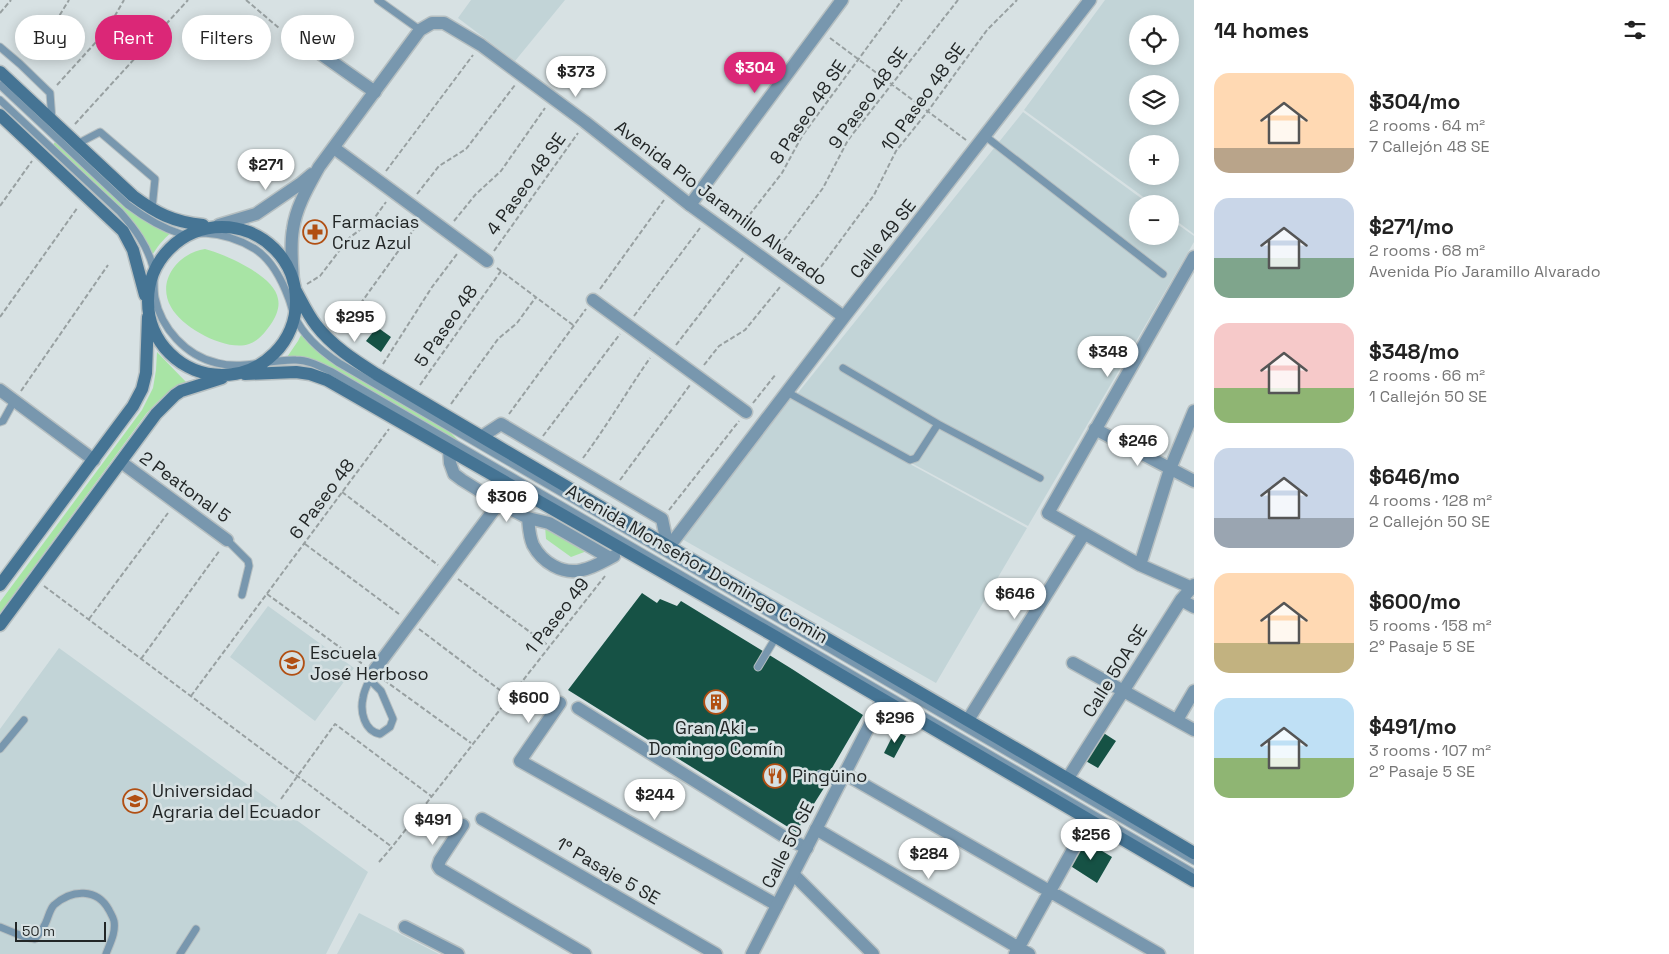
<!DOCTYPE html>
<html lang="en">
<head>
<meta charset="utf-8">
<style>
	:root { --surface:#fff; --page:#f6f6f6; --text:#222; --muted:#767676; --accent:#db2777 }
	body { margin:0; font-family:"Space Grotesk",sans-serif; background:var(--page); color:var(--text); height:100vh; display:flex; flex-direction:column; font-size:19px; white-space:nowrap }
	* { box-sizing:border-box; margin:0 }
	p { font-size:16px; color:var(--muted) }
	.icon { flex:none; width:28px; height:28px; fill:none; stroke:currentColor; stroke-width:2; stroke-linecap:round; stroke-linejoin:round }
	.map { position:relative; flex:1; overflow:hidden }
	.drawer { display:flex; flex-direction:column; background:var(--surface); width:475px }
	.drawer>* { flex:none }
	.guide { position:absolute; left:15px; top:15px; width:475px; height:45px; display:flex; gap:10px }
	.fabs { position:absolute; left:1129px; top:15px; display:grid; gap:10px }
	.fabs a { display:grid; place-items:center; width:50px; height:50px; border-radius:50%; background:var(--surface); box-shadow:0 2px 12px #0003; font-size:25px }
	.scale { position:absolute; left:15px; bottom:12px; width:91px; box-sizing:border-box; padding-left:5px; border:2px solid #222626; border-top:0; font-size:14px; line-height:18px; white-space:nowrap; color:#222626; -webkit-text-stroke:4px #d7e1e3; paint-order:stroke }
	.price { position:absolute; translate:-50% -42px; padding:0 11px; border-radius:18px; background:#fff; color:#222; font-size:16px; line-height:32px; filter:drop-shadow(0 1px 2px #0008) }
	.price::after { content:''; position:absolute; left:50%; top:30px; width:15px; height:11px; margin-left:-8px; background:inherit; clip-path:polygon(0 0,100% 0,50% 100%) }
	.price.active { background:var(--accent); color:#fff }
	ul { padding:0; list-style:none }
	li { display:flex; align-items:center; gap:15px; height:125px; padding:0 20px }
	li span { display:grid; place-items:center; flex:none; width:140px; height:100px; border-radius:15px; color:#555 }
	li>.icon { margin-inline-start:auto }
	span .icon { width:60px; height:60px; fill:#fffc; stroke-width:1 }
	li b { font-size:21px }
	h2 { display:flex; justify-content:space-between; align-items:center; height:60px; padding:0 20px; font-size:21px }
	.chip { padding:0 18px; border-radius:22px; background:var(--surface); box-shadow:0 2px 12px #0003; font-size:18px; line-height:45px }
	.chip.active { background:var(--accent); color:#fff }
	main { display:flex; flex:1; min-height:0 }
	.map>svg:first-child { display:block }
</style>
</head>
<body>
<main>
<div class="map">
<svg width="1194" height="954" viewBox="0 0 1194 954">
	<rect width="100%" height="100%" fill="#d7e1e3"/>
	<path fill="#c2d4d7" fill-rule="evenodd" d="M471 0H565L515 61 458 18Z
		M1105 0H1194V234L1170 216V204H1153L1024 110ZM1138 24H1170V56H1138ZM1138 84H1170V116H1138ZM1138 144H1170V176H1138Z
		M1023 112 1149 204H1138V236H1170V219L1194 236V242L1028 526 793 399Z
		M791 399 1027 528 936 683 682 539Z
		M268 606 354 668 315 721 230 657Z
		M59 648 368 872 326 954H0V729Z
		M359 913 439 954H337Z"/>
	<path fill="#a8e4a5" d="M55 142 118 198 172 232C161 241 155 250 148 262L134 228 53 145Z
		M205 249C225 254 275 276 278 299 280 307 276 317 271 324 266 331 259 341 249 344 227 352 182 328 171 307 156 281 178 253 205 249Z
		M304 329 310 342 447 429 458 440 445 437 339 375 303 363H283L298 341Z
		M157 352 186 382C170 390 158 400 146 414L0 613V602L142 410 153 388 156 370Z
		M545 526 587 551 571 557 546 539Z"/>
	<path fill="#165245" d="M312 220 327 232 318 243 303 231Z
		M377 327 391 337 381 352 366 341Z
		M642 593 657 603 660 599 677 606 681 601 792 669 863 715 822 785 824 788 796 832 568 690Z
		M895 731 906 736 894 758 884 753Z
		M1102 732 1116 741 1098 768 1084 760Z
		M1084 840 1112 857 1097 883 1069 865Z"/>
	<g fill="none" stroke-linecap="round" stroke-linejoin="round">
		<g stroke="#b6bfc1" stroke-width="9">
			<path id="service" d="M378 0 420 30
				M0 47 20 64 50 93 52 120
				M0 85 128 205C144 217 162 228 181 234 188 235 197 233 204 233 222 234 239 239 255 249 272 260 282 280 289 299 291 304 292 311 295 317 304 337 321 351 339 363L1194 861
				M0 100 120 212C135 229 147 245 153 267 155 277 153 288 155 298 161 328 186 356 217 363 243 370 270 359 296 360 309 360 321 367 332 372L1194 873
				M985 136 1163 274
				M77 144 100 132 155 179 152 209
				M843 368 938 424 1040 478
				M787 392 910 460 916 458 938 424
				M0 422 3 421 14 401
				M227 540 248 561 249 566 242 595
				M758 667 776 637
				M370 680 381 691 393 719 390 727 380 734C364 731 360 711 363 698 364 689 370 680 373 672
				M0 749 24 720
				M820 774 839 785
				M0 927 22 936 35 939C38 935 42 931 44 926 48 920 49 910 54 905 72 889 97 888 109 910 111 914 113 917 114 921 116 933 110 943 106 954
				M180 954 196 929"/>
		</g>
		<g stroke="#b6bfc1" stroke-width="15">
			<path id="minor" d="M321 54 375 92
				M334 148 487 261
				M690 205 842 0
				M593 300 746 412
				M0 390 94 460
				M1095 429 1194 481
				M481 437 501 424 662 519 668 548
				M449 451 450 463 454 474 462 480 499 503 528 518 549 523 610 558
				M121 462 227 540
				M528 518C529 527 529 536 533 545 542 562 562 575 582 570 593 568 604 561 614 556
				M1140 565 1170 469 1194 411
				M1190 587 1140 565 1048 513 1194 257
				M1181 600 1194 607
				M1073 663 1194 730
				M373 672 499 503
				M560 703 520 761 777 905
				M578 708 788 839 807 848
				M968 720 1084 534
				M1177 720 1194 691
				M845 774 1159 954
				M1068 778 1181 600 1194 585
				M482 819 716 954
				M463 825 440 860 438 866 440 869 585 954
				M816 829 1029 954
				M793 874 873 954
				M405 927 458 954
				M1015 954 1090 819"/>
		</g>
		<g stroke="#b6bfc1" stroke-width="15">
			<path id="tertiary" d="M219 225 256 214 300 184 312 174
				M293 281C292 264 290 246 293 229 296 207 308 187 319 167L420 30 432 23H444L481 45 585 122 690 205 844 317
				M668 548 844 317 1090 0
				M752 954 883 699"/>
		</g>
		<g stroke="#b6bfc1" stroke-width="15">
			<path id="secondary" d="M0 72 133 196C156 213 173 222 203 225
				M0 115 123 231 133 250 145 295
				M148 301a74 74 0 1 1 148 0a74 74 0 1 1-148 0Z
				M296 291C302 302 308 315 316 325 332 346 354 360 376 374 647 536 922 692 1194 853
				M245 374 296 372 310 374 327 380 776 637 1194 881
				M0 585 133 406 142 389 146 373 148 317
				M0 625 156 414 175 395 181 391 222 378"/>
		</g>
		<path stroke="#98a0a1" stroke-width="2" stroke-dasharray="5 2.5" stroke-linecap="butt" d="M246 0 279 28
			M0 13 11 0
			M830 38 966 140
			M27 56 48 34 69 0
			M57 85 106 31 124 0
			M75 124 188 0
			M386 171 473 55
			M417 194 439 166 466 149 515 85
			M0 206 32 161
			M454 221 476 194 501 171 545 108
			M740 227 782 173 802 136 902 0
			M494 251 578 133
			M775 252 823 188 848 140 958 0
			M497 268 573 325
			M812 279 874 195 896 151 928 111 987 30 1017 0
			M307 284 320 276 349 238 373 220 386 202
			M600 289 664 200
			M634 316 700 228
			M0 317 78 207
			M343 328 417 225
			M676 345 743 258
			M383 364 432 287 457 254
			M704 365 719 346 745 330 780 287
			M420 385 501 271
			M21 391 108 265
			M753 403 776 374
			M451 404 498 339 517 323 536 297
			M509 414 586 309
			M543 436 620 334
			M583 458C607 426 627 391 650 358
			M620 480 690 385
			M342 492 438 565
			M669 510 739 421
			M305 544 399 614
			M458 579 549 646
			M44 586 392 847
			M267 594 364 665
			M89 619 168 513
			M419 629 509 697
			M141 659 220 550
			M384 680 471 743
			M191 696 389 429
			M281 799 335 724 431 796
			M379 862 392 847 605 576"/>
		<use href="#service" stroke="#7897ae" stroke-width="7"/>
		<use href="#minor" stroke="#7897ae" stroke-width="12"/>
		<use href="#tertiary" stroke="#7897ae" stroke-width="12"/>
		<use href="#secondary" stroke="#457494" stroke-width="12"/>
	</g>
	<defs>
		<g id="pharmacy-ring" transform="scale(1.25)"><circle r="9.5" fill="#d7e1e3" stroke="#b14f13" stroke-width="1.5"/><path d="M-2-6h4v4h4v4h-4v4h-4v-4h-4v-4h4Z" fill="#b14f13"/></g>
		<g id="school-ring" transform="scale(1.25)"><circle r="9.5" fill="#d7e1e3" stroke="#b14f13" stroke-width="1.5"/><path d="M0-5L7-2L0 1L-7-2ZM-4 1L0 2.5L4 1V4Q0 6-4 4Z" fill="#b14f13"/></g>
		<g id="building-ring" transform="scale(1.25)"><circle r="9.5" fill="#d7e1e3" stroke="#b14f13" stroke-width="1.5"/><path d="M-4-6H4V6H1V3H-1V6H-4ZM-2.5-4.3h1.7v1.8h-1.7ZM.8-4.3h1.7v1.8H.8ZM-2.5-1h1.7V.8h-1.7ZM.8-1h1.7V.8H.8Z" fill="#b14f13"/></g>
		<g id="restaurant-ring" transform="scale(1.25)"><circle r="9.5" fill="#d7e1e3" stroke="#b14f13" stroke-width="1.5"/><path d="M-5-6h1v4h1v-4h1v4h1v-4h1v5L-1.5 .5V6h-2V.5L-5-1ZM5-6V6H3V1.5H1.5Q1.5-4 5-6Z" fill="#b14f13"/></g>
		<g id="university-ring" transform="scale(1.25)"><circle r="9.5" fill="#d7e1e3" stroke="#b14f13" stroke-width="1.5"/><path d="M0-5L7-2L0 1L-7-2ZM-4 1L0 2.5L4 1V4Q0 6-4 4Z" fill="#b14f13"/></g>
	</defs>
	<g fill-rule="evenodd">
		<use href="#pharmacy-ring" x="315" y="232"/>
		<use href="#school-ring" x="292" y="663"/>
		<use href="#building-ring" x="716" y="702"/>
		<use href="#restaurant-ring" x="775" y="776"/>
		<use href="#university-ring" x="135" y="801"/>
	</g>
	<g text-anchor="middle" stroke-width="5" stroke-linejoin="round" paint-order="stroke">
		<g font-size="18" fill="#222626" stroke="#d7e1e3">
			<text transform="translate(923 97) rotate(-54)" y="6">10 Paseo 48 SE</text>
			<text transform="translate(868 98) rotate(-54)" y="6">9 Paseo 48 SE</text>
			<text transform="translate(808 112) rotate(-56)" y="6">8 Paseo 48 SE</text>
			<text transform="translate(526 184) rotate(-54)" y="6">4 Paseo 48 SE</text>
			<text transform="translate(721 203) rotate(37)" y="6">Avenida Pío Jaramillo Alvarado</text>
			<text transform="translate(883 239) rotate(-52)" y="6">Calle 49 SE</text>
			<text transform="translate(446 326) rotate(-55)" y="6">5 Paseo 48</text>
			<text transform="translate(185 487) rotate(36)" y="6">2 Peatonal 5</text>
			<text transform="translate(322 499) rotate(-53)" y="6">6 Paseo 48</text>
			<text transform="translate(697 564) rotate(30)" y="6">Avenida Monseñor Domingo Comin</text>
			<text transform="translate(557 616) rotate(-52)" y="6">1 Paseo 49</text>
			<text transform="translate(1115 671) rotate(-58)" y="6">Calle 50A SE</text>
			<text transform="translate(788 845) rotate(-63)" y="6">Calle 50 SE</text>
			<text transform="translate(608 871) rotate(30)" y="6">1° Pasaje 5 SE</text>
		</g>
		<g font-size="18" fill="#222626" stroke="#d7e1e3" text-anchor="start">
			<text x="332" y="228">Farmacias<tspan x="332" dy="21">Cruz Azul</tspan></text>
			<text x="310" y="659">Escuela<tspan x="310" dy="21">José Herboso</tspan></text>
			<text x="716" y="734" text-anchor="middle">Gran Aki -<tspan x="716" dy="21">Domingo Comín</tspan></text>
			<text x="792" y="782">Pingüino</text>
			<text x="152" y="797">Universidad<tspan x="152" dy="21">Agraria del Ecuador</tspan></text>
		</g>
	</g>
</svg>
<div class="fabs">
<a><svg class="icon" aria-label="locate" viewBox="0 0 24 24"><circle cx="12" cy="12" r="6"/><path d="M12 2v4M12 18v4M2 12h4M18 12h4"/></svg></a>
<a><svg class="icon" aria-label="layers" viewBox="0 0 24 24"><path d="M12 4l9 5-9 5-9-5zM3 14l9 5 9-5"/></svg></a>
<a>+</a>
<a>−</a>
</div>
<div class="scale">50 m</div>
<b class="price active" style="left:755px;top:94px">$304</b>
<b class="price" style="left:576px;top:98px">$373</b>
<b class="price" style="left:266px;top:191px">$271</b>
<b class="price" style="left:355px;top:343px">$295</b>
<b class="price" style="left:1108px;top:378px">$348</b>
<b class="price" style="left:1138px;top:467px">$246</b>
<b class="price" style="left:507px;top:523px">$306</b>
<b class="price" style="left:1015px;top:620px">$646</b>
<b class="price" style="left:529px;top:724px">$600</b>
<b class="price" style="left:895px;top:744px">$296</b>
<b class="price" style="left:655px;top:821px">$244</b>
<b class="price" style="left:433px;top:846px">$491</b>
<b class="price" style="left:1091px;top:861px">$256</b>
<b class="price" style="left:929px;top:880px">$284</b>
<div class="guide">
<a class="chip">Buy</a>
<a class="chip active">Rent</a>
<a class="chip">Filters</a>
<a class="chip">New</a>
</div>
</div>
<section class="drawer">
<h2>14 homes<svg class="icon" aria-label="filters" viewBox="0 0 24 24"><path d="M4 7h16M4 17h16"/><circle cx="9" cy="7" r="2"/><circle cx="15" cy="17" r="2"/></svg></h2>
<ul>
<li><span style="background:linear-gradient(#ffd9b3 75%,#b9a48a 0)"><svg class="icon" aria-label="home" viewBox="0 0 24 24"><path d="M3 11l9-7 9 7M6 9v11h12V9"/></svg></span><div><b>$304/mo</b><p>2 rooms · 64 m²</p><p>7 Callejón 48 SE</p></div></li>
<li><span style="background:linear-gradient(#c9d6e8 60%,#7fa58c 0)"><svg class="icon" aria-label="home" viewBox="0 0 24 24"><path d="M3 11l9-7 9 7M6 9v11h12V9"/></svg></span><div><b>$271/mo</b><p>2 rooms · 68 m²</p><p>Avenida Pío Jaramillo Alvarado</p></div></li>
<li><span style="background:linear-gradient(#f6c9c9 65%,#8fb573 0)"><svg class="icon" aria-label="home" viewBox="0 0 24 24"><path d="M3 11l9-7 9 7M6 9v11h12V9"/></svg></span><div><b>$348/mo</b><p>2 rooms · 66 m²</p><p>1 Callejón 50 SE</p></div></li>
<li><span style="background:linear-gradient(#c9d6e8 70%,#9aa5b1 0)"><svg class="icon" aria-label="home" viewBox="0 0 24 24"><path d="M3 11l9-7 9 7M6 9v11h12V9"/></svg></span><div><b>$646/mo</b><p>4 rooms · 128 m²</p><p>2 Callejón 50 SE</p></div></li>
<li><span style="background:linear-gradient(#ffd9b3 70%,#c2b280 0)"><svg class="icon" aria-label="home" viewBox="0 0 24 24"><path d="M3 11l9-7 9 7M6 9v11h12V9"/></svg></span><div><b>$600/mo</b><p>5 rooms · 158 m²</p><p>2° Pasaje 5 SE</p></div></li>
<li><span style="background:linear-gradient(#bfe0f5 60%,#8fb573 0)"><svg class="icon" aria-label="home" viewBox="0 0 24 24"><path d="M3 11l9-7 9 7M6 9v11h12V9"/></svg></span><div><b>$491/mo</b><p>3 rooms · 107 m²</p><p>2° Pasaje 5 SE</p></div></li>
</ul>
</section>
</main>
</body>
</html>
